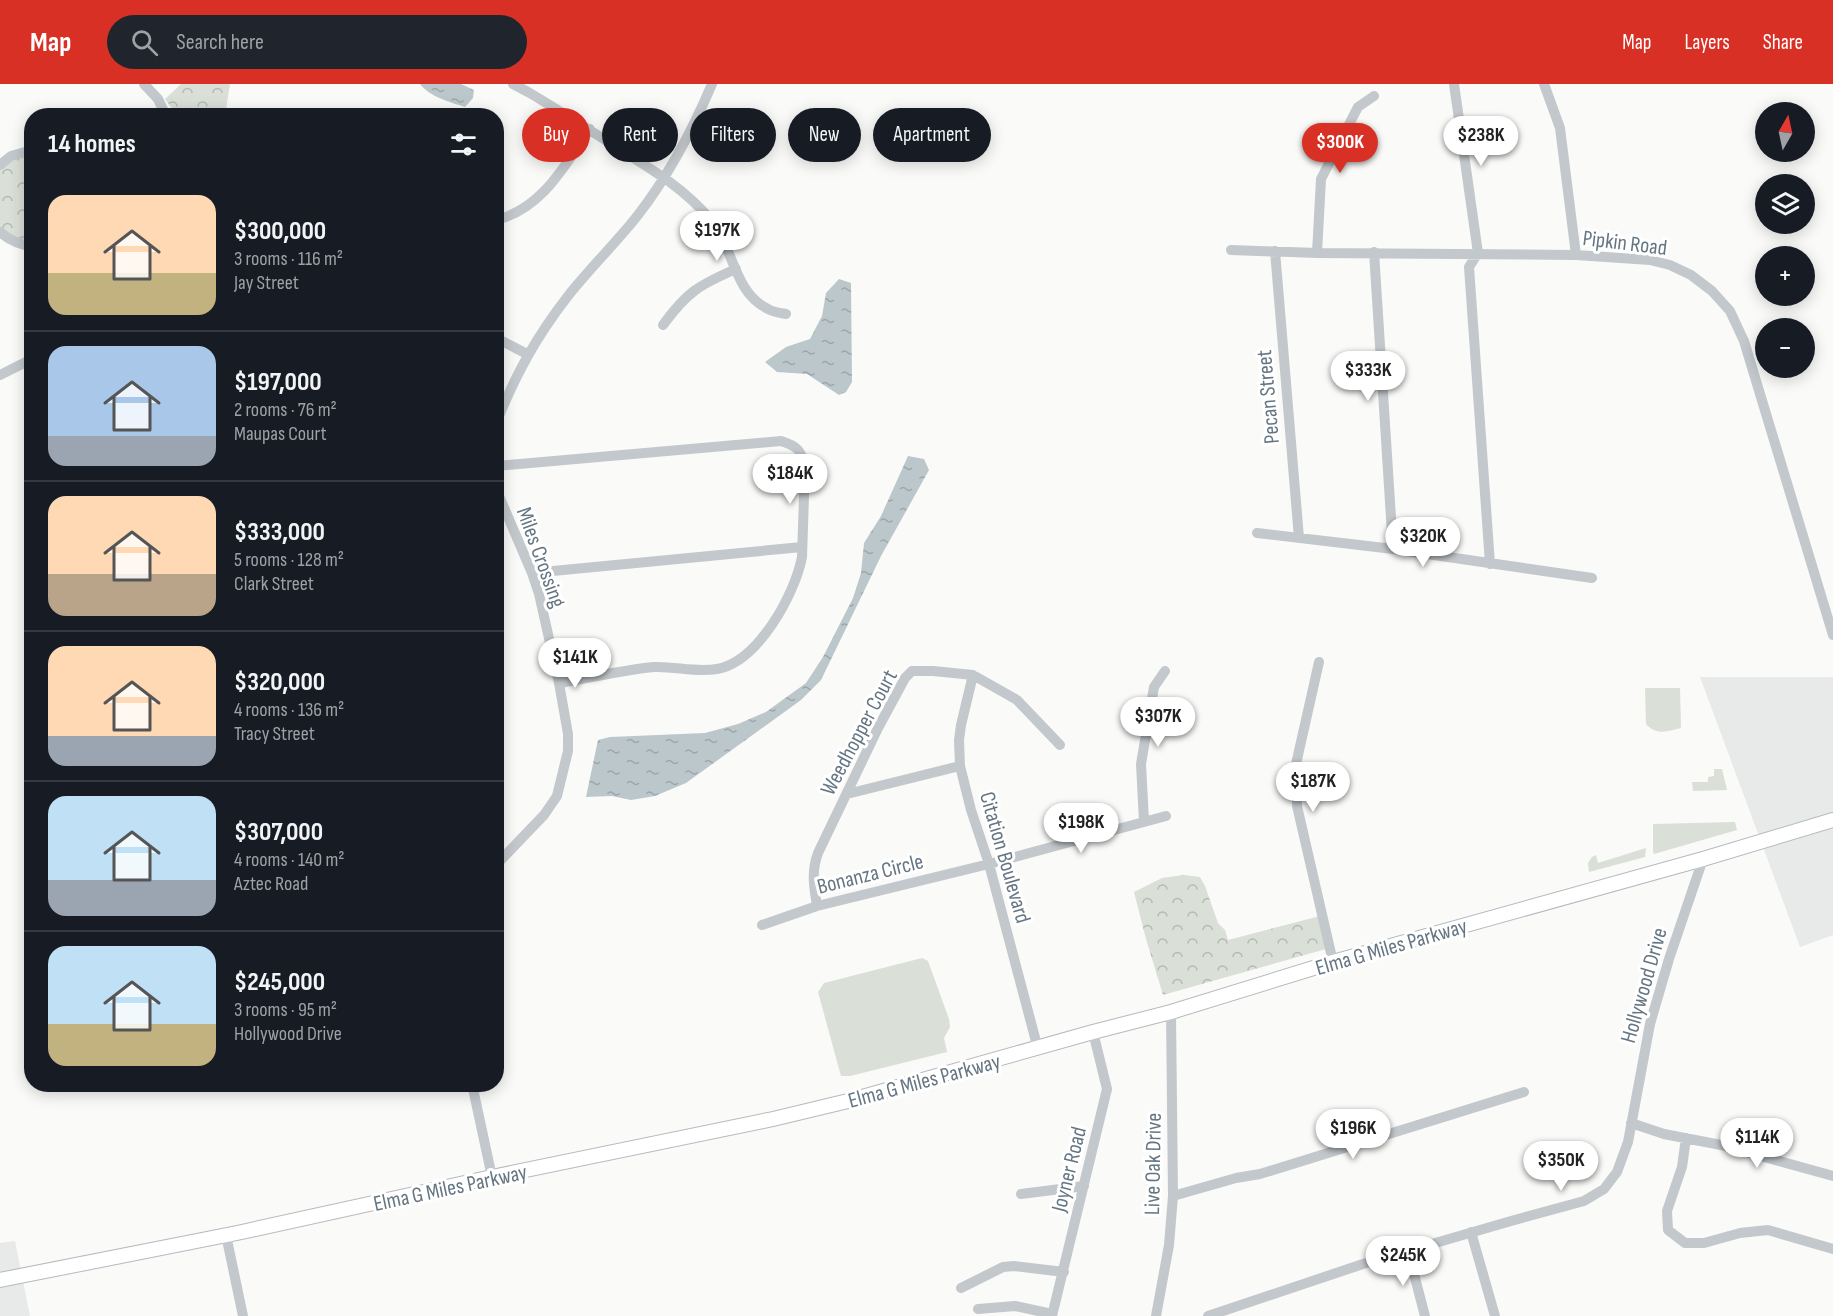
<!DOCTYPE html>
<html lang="en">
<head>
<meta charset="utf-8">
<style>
	:root { --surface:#171b24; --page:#20242c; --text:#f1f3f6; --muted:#9ea1a6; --line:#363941; --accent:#d93025 }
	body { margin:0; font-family:"Sofia Sans Condensed",sans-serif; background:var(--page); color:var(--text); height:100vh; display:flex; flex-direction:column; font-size:22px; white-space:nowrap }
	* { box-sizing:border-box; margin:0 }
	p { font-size:20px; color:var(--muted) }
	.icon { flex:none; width:33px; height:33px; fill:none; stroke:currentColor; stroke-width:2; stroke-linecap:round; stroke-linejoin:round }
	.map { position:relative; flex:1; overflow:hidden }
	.details { position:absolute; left:24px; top:24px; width:480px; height:984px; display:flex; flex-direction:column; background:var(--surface); border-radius:24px; box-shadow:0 3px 15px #0003 }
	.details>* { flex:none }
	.banner { position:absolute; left:522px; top:24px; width:570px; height:54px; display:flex; gap:12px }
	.needle { width:39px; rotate:9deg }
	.controls { position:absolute; left:1755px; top:18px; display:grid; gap:12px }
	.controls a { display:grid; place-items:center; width:60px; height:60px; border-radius:50%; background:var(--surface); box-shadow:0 3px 15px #0003; font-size:30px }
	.price { position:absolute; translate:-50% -51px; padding:0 14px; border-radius:21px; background:#fff; color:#222; font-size:20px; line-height:39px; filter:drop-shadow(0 2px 3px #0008) }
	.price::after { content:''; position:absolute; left:50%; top:36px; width:18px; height:14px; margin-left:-9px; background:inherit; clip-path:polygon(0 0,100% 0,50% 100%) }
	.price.on { background:var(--accent); color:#fff }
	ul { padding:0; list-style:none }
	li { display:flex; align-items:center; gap:18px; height:150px; padding:0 24px }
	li+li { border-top:2px solid var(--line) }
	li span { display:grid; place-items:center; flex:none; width:168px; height:120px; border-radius:18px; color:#555 }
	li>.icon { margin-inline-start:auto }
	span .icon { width:72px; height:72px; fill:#fffc; stroke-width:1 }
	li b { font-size:26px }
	h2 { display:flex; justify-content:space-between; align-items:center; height:72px; padding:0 24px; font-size:26px }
	.tag { padding:0 21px; border-radius:27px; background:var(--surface); box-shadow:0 3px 15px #0003; font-size:21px; line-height:54px }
	.tag.on { background:var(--accent); color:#fff }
	header { display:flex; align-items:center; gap:36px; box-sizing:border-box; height:84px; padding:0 30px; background:var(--accent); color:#fff }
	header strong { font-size:28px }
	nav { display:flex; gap:33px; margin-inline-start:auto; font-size:21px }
	.search { width:420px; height:54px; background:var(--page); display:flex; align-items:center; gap:15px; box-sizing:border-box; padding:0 21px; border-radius:33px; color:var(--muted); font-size:22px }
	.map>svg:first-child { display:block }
</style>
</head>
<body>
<header>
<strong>Map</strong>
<div class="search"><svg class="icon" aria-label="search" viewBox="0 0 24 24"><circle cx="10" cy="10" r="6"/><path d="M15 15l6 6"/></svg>Search here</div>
<nav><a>Map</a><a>Layers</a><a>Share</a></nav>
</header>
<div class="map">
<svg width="1833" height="1232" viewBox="0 0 1833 1232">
	<defs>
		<pattern id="forest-crowns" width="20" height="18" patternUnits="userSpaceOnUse" patternTransform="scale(1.5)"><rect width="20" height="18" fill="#dadfd7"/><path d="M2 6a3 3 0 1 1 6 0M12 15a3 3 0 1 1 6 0" fill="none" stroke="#b4b9b4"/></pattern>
		<pattern id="water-ripples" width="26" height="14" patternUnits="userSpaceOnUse" patternTransform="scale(1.5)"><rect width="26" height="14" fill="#bbc7cb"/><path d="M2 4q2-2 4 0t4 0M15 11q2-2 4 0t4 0" fill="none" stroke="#9ca6aa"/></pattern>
	</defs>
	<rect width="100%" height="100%" fill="#fafaf8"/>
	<path fill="#e8e9e9" d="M1700 593H1833V851L1800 863Z
		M15 1157 30 1232H0V1159Z"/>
	<path fill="#dadfd7" d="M1645 604H1680L1681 644C1667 647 1657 652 1646 640Z
		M1714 685H1722L1727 706 1693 707 1692 698H1708V693L1714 692Z
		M1735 738 1737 746 1654 770 1653 768V740Z
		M1646 764 1645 773 1589 788 1588 779 1592 773 1596 771 1598 779Z
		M922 874 928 877 949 935 950 943 944 954 947 968 850 992H841L818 908 824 899Z"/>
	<path fill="url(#forest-crowns)" d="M181 0H230L226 25C208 24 194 31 177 31L165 15Z
		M31 70V158C19 157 9 150 0 143V85L10 76Z
		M1184 791 1200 793 1205 802 1218 839 1225 846 1228 856 1320 832 1326 865 1163 911 1146 855 1134 808 1162 794Z"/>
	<path fill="url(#water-ripples)" d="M420 0H461L474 6 473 14 465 23C450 18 430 13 420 0Z
		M839 195 851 199 852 298 846 308 839 311 807 290 777 288 765 278 786 263 810 255 822 232 826 209Z
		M908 372 924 375 929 386 881 472 821 596 801 616 686 699 655 712 631 716 612 712 586 713 598 656 610 653 705 649 738 640 766 628 806 599 823 573 853 514 861 489 864 459 881 432Z"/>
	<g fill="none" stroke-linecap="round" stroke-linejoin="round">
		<g stroke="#b5babe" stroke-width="16">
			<path id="major" d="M0 1196 237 1149 492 1093 773 1035 848 1017 1093 948 1171 928 1333 878 1703 775 1833 736"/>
		</g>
		<path stroke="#c3c8cc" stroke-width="10" d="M144 0 158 15 166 32
			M513 0 528 8C557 25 585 43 613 61 648 83 683 103 710 135 734 163 733 208 768 225 773 228 780 229 786 230
			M1454 0 1478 169 1469 183 1490 480
			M1544 0 1560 44 1576 171
			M0 81 11 72 32 66
			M496 136C542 125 565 81 590 45
			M0 148C9 156 19 161 32 162
			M1231 166 1317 169 1576 171 1650 176 1670 181 1691 191 1712 207 1730 227 1744 257 1833 551
			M1275 167 1299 454
			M1374 168 1393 465
			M1317 169 1321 95 1358 23 1374 12
			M663 241C687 208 699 201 736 185
			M496 254 527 270
			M0 291 32 275
			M496 339C516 290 536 253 568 212 590 184 616 159 638 131 669 91 692 47 712 0
			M496 382 781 357C797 362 801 366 805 382L802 473C795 510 758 578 717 585 696 589 675 582 654 583 622 586 590 594 559 599
			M496 405 532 489 539 510 559 599 568 650V667L557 712 544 731 496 781
			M1257 449 1393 465 1592 494
			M532 489 802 463
			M1319 578 1296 680 1297 722 1333 878
			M973 591 961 641 959 656 960 682 971 726 989 780 1038 965
			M847 710 960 682
			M1144 737 1141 680 1154 603 1165 587
			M817 822C814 803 811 788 818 769L878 644 905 594 912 587H933L973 591 1017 616 1060 661
			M762 841 817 822 989 780 1166 732
			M472 1000 492 1093
			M1631 1039 1664 1050 1721 1061 1833 1092
			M1686 1054 1682 1083 1667 1127 1668 1146 1685 1159H1704L1740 1149 1768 1146 1833 1165
			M1021 1110 1084 1102
			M1173 1112 1236 1094 1260 1090 1524 1008
			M1471 1148 1495 1232
			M226 1151 243 1232
			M1408 1167 1425 1232
			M961 1204 1003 1183 1014 1182 1064 1188
			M978 1225 1015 1222 1052 1230
			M1052 1232 1107 1005 1093 948
			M1156 1232 1169 1161 1173 1112 1171 928
			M1208 1232 1363 1180 1511 1137 1584 1117 1604 1105 1617 1088 1628 1058 1650 940 1669 875 1703 775"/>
		<use href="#major" stroke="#fff" stroke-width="14"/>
	</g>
	<g text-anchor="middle" stroke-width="6" stroke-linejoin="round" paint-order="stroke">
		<g font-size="22" fill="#657683" stroke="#fff">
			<text transform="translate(1625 158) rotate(7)" y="8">Pipkin Road</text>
			<text transform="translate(1267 313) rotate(-95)" y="8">Pecan Street</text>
			<text transform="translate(542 473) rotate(70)" y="8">Miles Crossing</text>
			<text transform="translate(858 648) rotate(-62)" y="8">Weedhopper Court</text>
			<text transform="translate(1006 773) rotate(74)" y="8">Citation Boulevard</text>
			<text transform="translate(870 789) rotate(-14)" y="8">Bonanza Circle</text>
			<text transform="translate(1391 862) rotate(-16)" y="8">Elma G Miles Parkway</text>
			<text transform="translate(1643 901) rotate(-74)" y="8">Hollywood Drive</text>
			<text transform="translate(924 996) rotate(-15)" y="8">Elma G Miles Parkway</text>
			<text transform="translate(1152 1080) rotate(-89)" y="8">Live Oak Drive</text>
			<text transform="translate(1068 1085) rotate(-76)" y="8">Joyner Road</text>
			<text transform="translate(450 1103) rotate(-12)" y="8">Elma G Miles Parkway</text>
		</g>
	</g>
</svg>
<div class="controls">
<a><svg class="needle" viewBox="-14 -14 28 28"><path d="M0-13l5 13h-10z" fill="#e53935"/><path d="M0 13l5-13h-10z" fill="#9ea1a6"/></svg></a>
<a><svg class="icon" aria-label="layers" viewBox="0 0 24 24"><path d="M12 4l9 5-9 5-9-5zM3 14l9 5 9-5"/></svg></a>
<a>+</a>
<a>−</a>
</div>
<b class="price" style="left:1481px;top:83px">$238K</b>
<b class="price on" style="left:1340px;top:90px">$300K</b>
<b class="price" style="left:717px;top:178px">$197K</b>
<b class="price" style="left:1368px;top:318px">$333K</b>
<b class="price" style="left:790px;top:421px">$184K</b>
<b class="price" style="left:1423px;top:484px">$320K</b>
<b class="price" style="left:575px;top:605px">$141K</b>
<b class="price" style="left:1158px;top:664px">$307K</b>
<b class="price" style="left:1313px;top:729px">$187K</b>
<b class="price" style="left:1081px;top:770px">$198K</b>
<b class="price" style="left:1353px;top:1076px">$196K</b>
<b class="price" style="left:1757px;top:1085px">$114K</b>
<b class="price" style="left:1561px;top:1108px">$350K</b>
<b class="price" style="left:1403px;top:1203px">$245K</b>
<div class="banner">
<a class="tag on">Buy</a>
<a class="tag">Rent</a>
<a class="tag">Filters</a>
<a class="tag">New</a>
<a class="tag">Apartment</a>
</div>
<section class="details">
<h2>14 homes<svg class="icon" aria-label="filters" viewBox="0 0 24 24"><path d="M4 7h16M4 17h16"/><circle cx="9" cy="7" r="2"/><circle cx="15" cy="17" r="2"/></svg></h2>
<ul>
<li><span style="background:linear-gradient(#ffd9b3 65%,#c2b280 0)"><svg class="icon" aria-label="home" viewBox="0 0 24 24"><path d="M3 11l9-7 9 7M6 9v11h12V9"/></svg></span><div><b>$300,000</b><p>3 rooms · 116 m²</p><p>Jay Street</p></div></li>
<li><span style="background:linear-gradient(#a9c7e8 75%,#9aa5b1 0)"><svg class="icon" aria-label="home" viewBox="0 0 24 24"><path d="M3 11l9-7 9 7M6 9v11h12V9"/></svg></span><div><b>$197,000</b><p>2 rooms · 76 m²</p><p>Maupas Court</p></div></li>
<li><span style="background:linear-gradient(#ffd9b3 65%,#b9a48a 0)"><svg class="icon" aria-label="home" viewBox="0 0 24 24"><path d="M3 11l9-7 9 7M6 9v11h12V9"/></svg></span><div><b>$333,000</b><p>5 rooms · 128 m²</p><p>Clark Street</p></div></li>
<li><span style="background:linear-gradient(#ffd9b3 75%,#9aa5b1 0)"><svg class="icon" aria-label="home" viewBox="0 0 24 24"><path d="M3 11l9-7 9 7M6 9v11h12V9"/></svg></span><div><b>$320,000</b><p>4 rooms · 136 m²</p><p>Tracy Street</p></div></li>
<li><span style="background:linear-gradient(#bfe0f5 70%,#9aa5b1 0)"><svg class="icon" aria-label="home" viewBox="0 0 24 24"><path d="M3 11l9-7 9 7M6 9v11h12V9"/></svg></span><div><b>$307,000</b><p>4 rooms · 140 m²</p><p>Aztec Road</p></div></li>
<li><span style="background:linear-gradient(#bfe0f5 65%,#c2b280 0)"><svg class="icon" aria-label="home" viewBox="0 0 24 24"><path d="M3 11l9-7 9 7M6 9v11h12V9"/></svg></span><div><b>$245,000</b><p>3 rooms · 95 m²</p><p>Hollywood Drive</p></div></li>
</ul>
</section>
</div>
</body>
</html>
